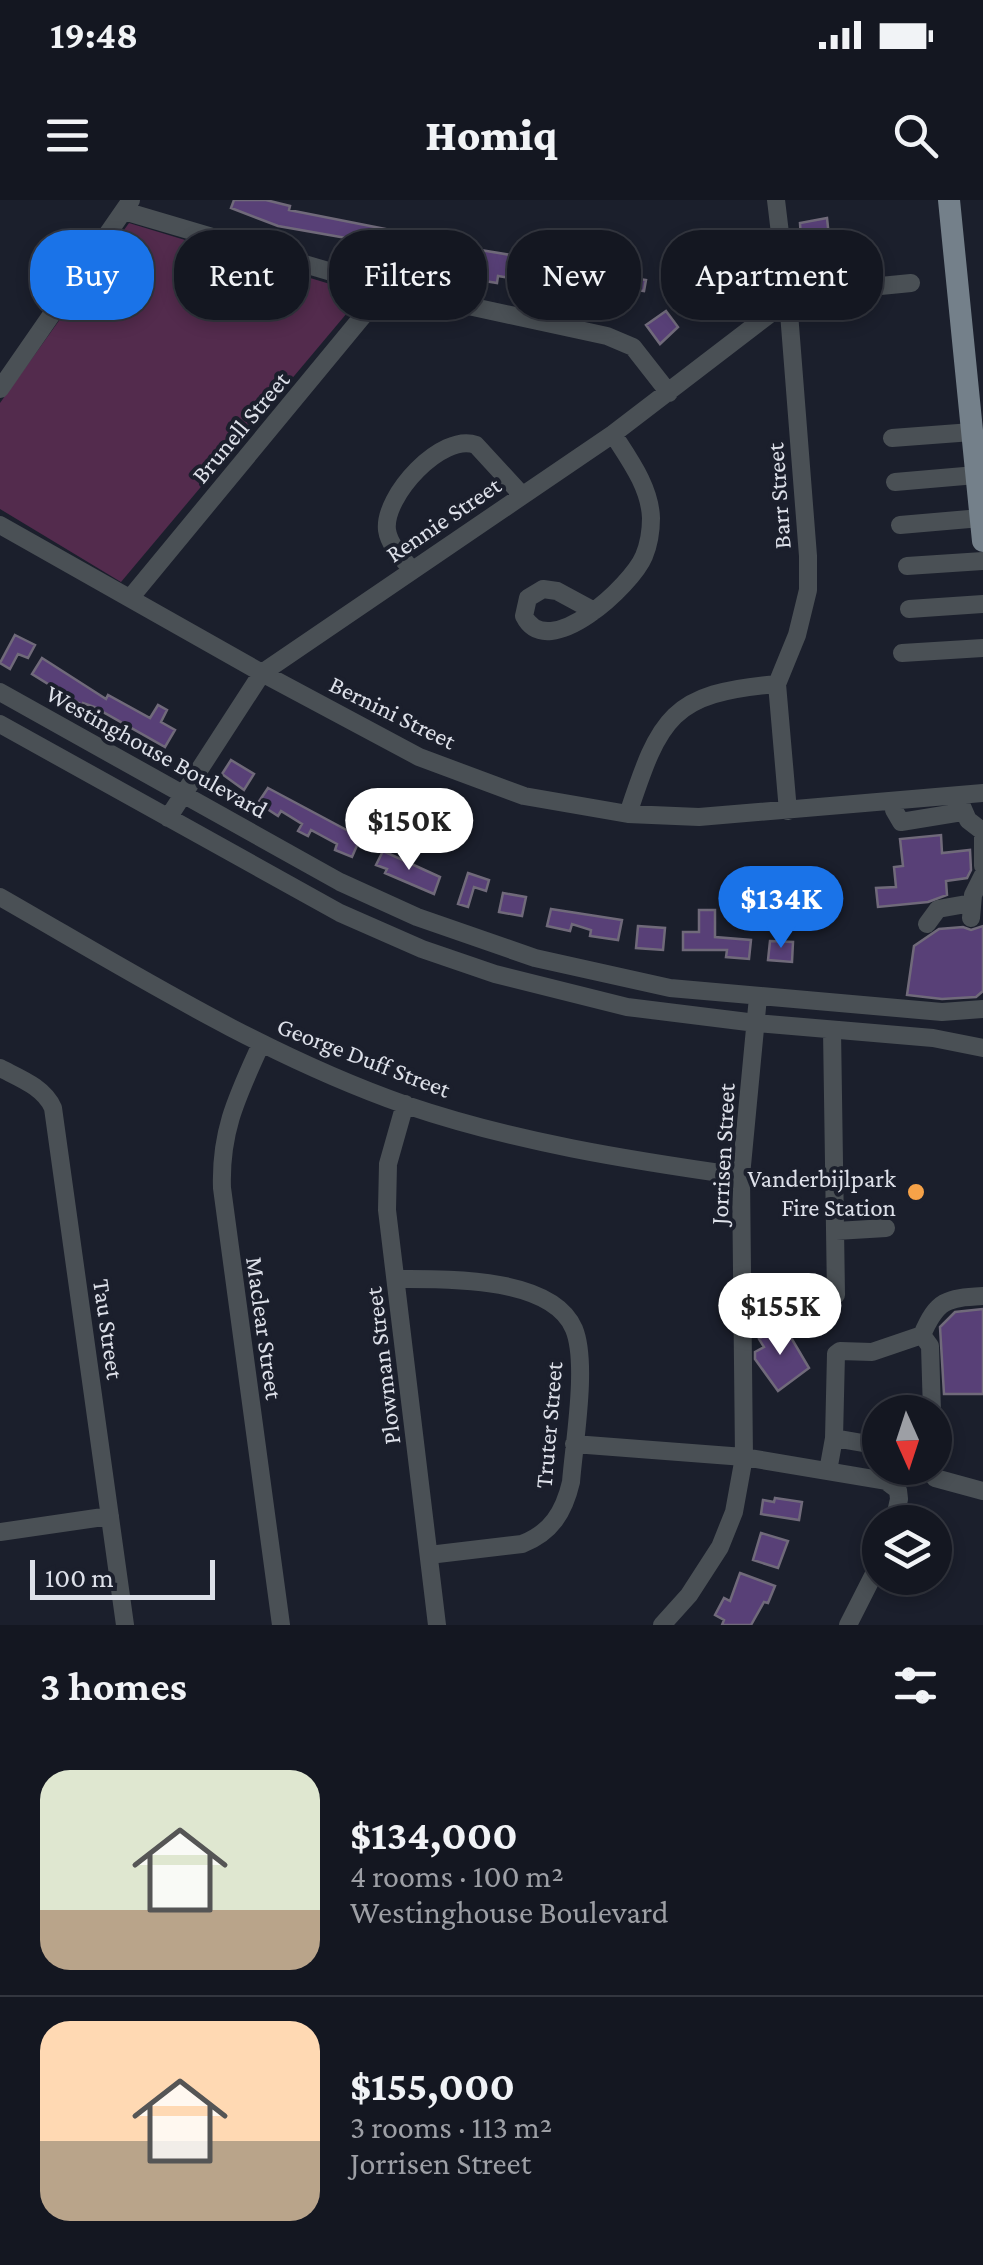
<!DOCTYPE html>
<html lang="en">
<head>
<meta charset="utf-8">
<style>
	:root { --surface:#141721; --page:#21242e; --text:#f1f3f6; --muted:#9d9fa5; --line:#33363f; --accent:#1a73e8 }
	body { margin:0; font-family:"Crimson Pro",serif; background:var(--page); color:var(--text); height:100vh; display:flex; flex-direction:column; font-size:38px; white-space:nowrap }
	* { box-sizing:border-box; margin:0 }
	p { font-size:32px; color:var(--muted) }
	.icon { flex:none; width:55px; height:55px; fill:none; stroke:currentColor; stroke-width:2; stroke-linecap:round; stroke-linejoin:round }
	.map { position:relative; height:1425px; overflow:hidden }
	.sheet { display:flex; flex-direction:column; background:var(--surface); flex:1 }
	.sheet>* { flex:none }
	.guide { position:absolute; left:30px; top:30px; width:925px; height:90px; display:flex; gap:20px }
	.needle { width:65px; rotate:177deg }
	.controls { position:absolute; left:862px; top:1195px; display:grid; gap:20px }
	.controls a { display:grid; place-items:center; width:90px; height:90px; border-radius:50%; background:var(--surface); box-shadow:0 5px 15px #0003,0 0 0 2px var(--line); font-size:50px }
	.scale { position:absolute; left:30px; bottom:25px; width:185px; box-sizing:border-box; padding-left:10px; border:5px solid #dde0e9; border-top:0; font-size:28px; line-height:35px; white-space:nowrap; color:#dde0e9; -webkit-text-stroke:8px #1b1f2c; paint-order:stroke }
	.price { position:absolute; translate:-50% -85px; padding:0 22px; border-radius:35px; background:#fff; color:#222; font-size:32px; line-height:65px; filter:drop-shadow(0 2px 5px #0008) }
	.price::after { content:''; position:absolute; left:50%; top:60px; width:30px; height:22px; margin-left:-15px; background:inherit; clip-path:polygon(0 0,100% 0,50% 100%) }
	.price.active { background:var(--accent); color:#fff }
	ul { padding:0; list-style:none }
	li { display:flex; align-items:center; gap:30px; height:250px; padding:0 40px }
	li+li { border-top:2px solid var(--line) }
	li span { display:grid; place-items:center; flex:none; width:280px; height:200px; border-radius:30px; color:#555 }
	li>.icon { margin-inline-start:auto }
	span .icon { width:120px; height:120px; fill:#fffc; stroke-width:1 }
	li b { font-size:42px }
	h2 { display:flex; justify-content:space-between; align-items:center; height:120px; padding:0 40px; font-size:42px }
	.pill { padding:0 35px; border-radius:40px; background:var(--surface); box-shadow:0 5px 15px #0003,0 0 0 2px var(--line); font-size:35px; line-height:90px }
	.pill.active { background:var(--accent); color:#fff }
	.status { display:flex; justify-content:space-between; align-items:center; height:70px; padding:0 50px; background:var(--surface); direction:ltr }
	.status svg { height:28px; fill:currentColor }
	header { display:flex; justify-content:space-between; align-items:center; height:130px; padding:0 40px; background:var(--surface); font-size:45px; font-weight:800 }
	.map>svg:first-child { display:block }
</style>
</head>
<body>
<div class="status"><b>19:48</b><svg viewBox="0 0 49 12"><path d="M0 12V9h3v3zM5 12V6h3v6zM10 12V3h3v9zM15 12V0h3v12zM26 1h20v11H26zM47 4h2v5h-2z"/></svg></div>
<header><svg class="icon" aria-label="menu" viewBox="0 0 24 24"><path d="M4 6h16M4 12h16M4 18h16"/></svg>Homiq<svg class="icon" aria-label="search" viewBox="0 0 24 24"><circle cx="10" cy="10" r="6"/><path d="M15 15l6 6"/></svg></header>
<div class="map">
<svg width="983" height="1425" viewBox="0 0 983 1425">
	<rect width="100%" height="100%" fill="#1b1f2c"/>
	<path fill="#532b4d" d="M129 23 363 94 121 382 0 309V203Z"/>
	<path fill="#584077" stroke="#706a7a" stroke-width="2.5" d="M234 0H266L290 6 289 10 421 36 420 42 473 53 474 49 517 56 518 52 604 72 614 73 615 70 634 74 633 78 646 80 644 91 631 89 630 94 586 86 584 96 570 93 571 88 539 81V83L498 76 497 83 478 80 480 66 461 63 459 72 441 68 442 63 430 61 431 56 399 50 400 46 380 42 379 48 368 46 369 42 278 26 231 8Z
		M827 18 829 37 801 39 800 23Z
		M702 69 738 73 736 88 730 87 727 110 698 107Z
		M666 111 678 127 660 144 646 125Z
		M15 435 35 445 28 458 18 454 10 469 0 463Z
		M42 458 106 499 108 495 150 518 158 505 167 510 161 522 175 530 165 547 94 507 83 503 82 505 32 474Z
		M231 560 254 574 244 590 222 574Z
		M268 588 354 634 352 638 359 641 352 657 335 650 337 644 311 630 308 636 298 631 302 624 281 611 278 616 258 603Z
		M941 635 942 653 970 650 971 670 967 678 946 681 947 695 928 702 878 707 876 688 896 687 894 667 903 666 900 639Z
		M383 651 440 677 434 694 385 673 387 669 376 665Z
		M468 673 489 680 486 691 474 687 468 707 458 704Z
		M503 693 526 697 522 716 499 712Z
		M551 709 622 720 618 740 590 736 591 730 572 724 570 731 547 726Z
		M699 710H715V737L751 740 749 759 726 757 727 750H683V732H699Z
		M638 726 665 728 663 750 636 748Z
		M983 726V791L976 797 942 799 907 795 914 746 939 729 963 727 971 730Z
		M770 741 793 742 792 762 768 760Z
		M983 1109V1194H944L940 1127 955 1112Z
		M783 1124 809 1168 778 1191 755 1159V1152L764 1147 759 1139Z
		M775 1298 802 1302 799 1320 761 1314 763 1300 774 1302Z
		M761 1333 788 1341 778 1368 753 1360Z
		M740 1373 775 1386 768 1403 764 1402 751 1425H722L724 1420 715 1415 724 1398 730 1401Z"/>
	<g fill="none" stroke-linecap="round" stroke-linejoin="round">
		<path stroke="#4a5055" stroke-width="18" d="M776 0 788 100 808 356V390L797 435 777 484 788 611
			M124 11 386 88 607 136 633 147 669 193
			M0 189 131 0
			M892 238 972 232
			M895 282 976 275
			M0 325 262 473 419 557 524 596 628 614 699 617 983 593
			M900 325 981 318
			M907 366 983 361
			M412 370C403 359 389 345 387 330 383 296 442 232 476 245L522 295
			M131 397 386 88
			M909 409 983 404
			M594 411 557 391 543 389 528 398 524 416C548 464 632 385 644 356 649 344 651 332 651 318 650 287 629 259 613 234
			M902 453 983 448
			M0 492 340 682 417 717 535 758 670 788 942 812 983 809
			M0 524 340 713 422 749 495 774 627 807 756 823 933 838 983 848
			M894 602V610L901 622 962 612
			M961 604 968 620 981 630
			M628 614C660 517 671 493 777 484
			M168 618 262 473 613 234 788 100 809 93 911 83
			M983 629V666
			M0 697C131 772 263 855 406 905 515 942 628 960 741 976
			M971 718 973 695 983 675
			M927 724 938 709 972 703
			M832 830 836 1095
			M261 844C238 895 220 930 222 988L281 1425
			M0 868C19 878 44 887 53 908L125 1425
			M405 904 388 964 387 1010 437 1425
			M836 1031 886 1028
			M397 1079C444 1079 552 1076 574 1129 588 1163 574 1243 571 1282 564 1312 551 1333 522 1344L429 1355
			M922 1135C937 1100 946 1098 983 1096
			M922 1135 930 1146 932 1212
			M834 1238 880 1246
			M574 1244 744 1257 886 1281 898 1290 899 1299 894 1322
			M930 1268 935 1278 983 1291
			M828 1271 834 1238 836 1154 840 1151 872 1152 922 1135
			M0 1332 110 1316
			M662 1425 689 1395 720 1347 734 1312 744 1257 741 976 758 797
			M848 1425 880 1362"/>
		<path stroke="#74808a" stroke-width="22" d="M949 0 983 341"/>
	</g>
	<circle fill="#f6a248" stroke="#1b1f2c" stroke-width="4" cx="916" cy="992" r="10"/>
	<g text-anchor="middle" stroke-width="8" stroke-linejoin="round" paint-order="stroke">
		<g font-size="25" fill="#dde0e9" stroke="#1b1f2c">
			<text transform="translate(240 227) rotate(-50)" y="9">Brunell Street</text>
			<text transform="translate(778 296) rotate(-94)" y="9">Barr Street</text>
			<text transform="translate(443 319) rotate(-34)" y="9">Rennie Street</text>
			<text transform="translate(393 512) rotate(26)" y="9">Bernini Street</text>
			<text transform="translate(157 551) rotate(29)" y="9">Westinghouse Boulevard</text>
			<text transform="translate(364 857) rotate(21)" y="9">George Duff Street</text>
			<text transform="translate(722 954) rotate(-87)" y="9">Jorrisen Street</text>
			<text transform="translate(265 1128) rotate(82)" y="9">Maclear Street</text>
			<text transform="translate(109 1129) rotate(82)" y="9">Tau Street</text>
			<text transform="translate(382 1166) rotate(-97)" y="9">Plowman Street</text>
			<text transform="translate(548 1225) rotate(-85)" y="9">Truter Street</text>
		</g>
		<g font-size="25" fill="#dde0e9" stroke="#1b1f2c" text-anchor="end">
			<text x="896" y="987">Vanderbijlpark<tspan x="896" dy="29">Fire Station</tspan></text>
		</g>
	</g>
</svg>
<div class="controls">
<a><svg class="needle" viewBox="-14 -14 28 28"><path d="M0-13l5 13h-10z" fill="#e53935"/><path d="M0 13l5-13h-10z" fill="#9d9fa5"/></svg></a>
<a><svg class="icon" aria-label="layers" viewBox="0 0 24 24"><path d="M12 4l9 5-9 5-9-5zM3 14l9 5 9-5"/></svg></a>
</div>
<div class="scale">100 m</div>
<b class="price" style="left:409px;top:673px">$150K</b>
<b class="price active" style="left:781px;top:751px">$134K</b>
<b class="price" style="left:780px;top:1158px">$155K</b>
<div class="guide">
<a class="pill active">Buy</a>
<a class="pill">Rent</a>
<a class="pill">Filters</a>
<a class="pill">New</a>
<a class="pill">Apartment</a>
</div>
</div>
<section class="sheet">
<h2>3 homes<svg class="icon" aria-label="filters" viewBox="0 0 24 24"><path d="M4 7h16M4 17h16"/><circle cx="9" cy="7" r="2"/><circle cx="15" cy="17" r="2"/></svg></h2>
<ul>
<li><span style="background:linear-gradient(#dfe7d0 70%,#b9a48a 0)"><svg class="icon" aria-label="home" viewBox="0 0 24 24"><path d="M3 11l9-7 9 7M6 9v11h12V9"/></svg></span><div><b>$134,000</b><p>4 rooms · 100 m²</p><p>Westinghouse Boulevard</p></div></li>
<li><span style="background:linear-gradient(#ffd9b3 60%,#b9a48a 0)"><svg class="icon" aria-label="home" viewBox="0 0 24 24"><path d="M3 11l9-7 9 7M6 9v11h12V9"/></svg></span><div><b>$155,000</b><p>3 rooms · 113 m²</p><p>Jorrisen Street</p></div></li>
</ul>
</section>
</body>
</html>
